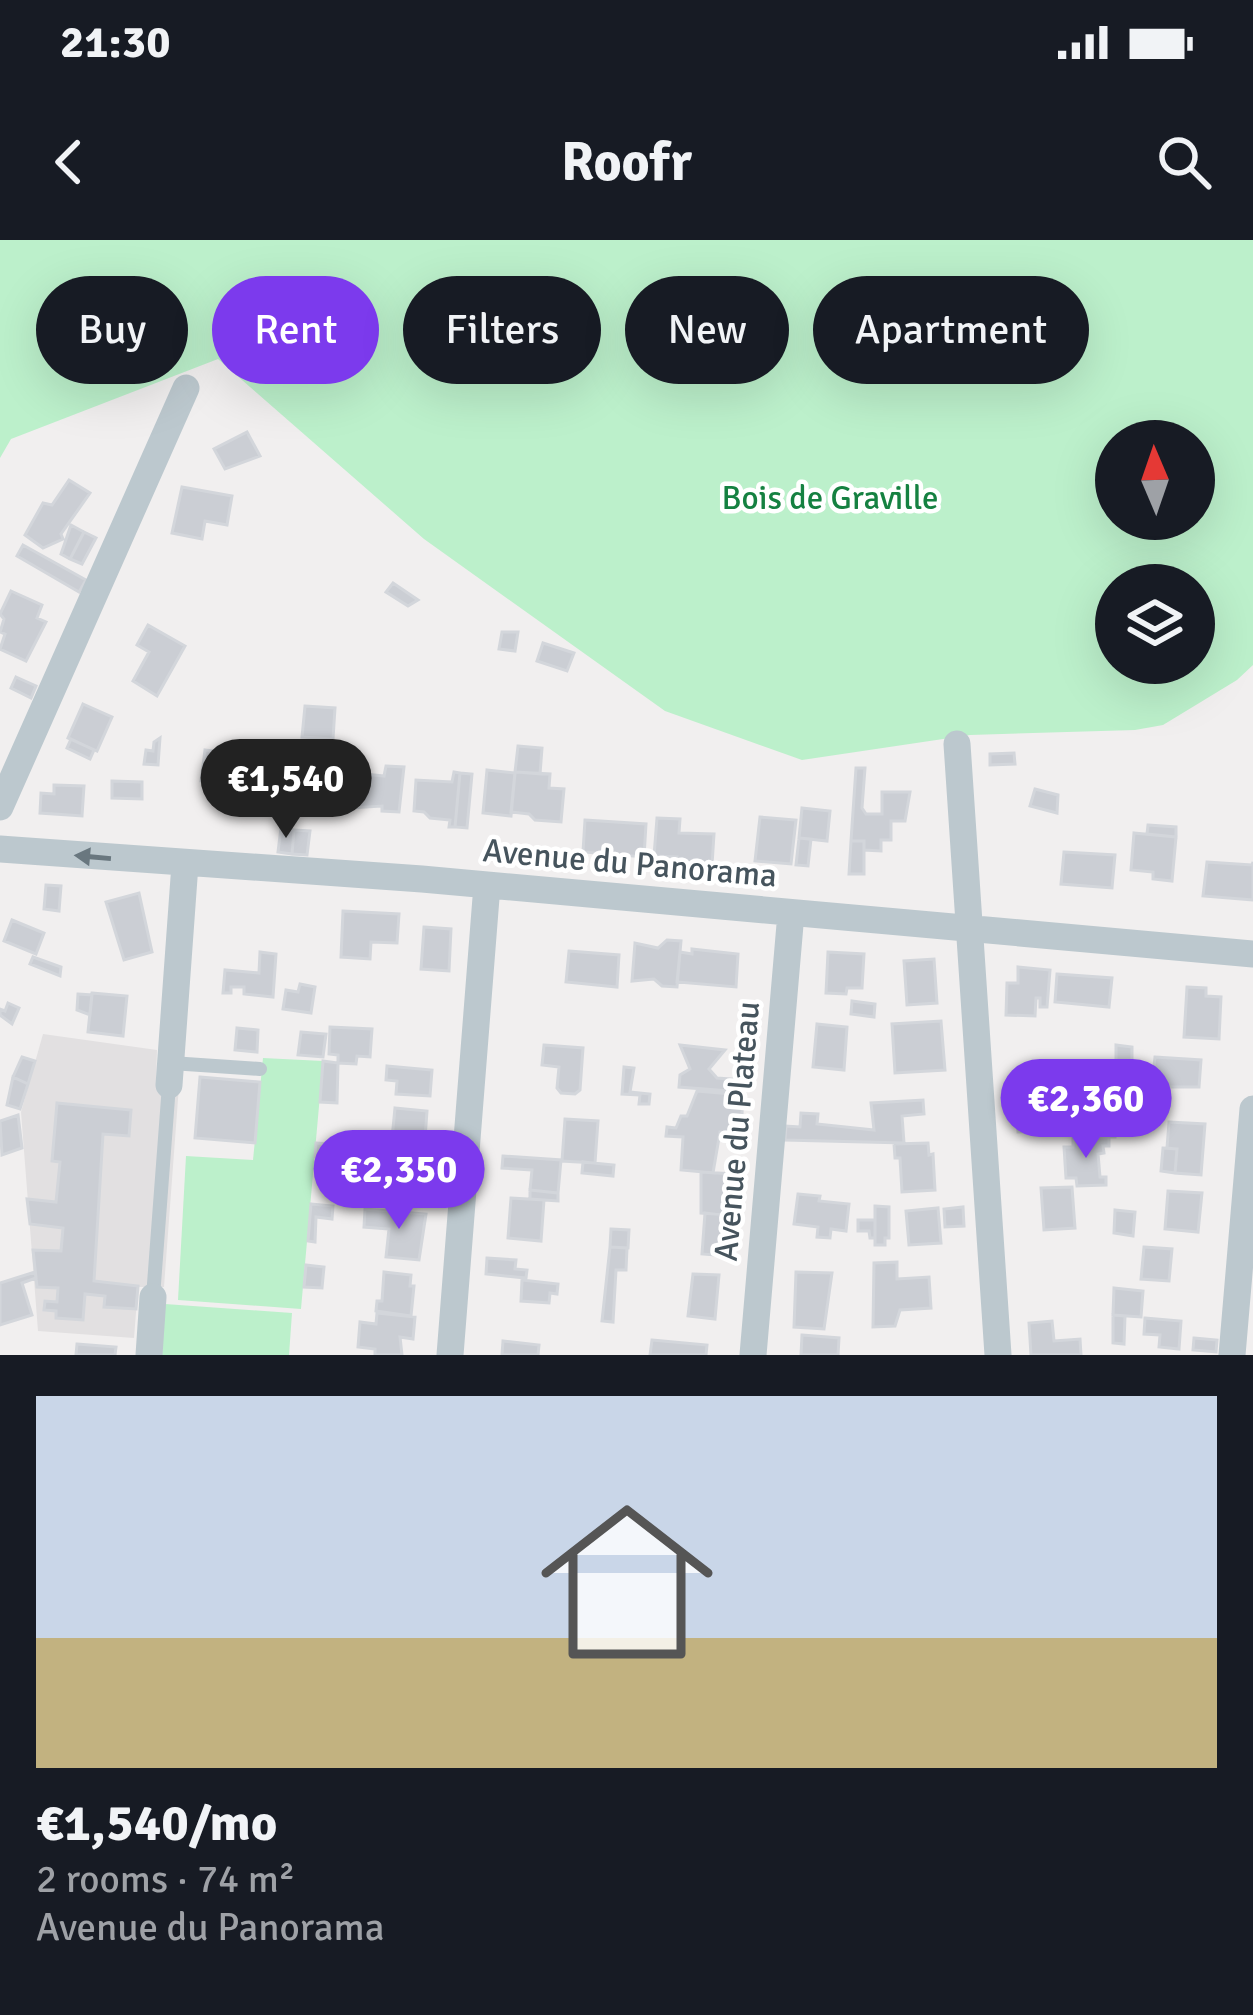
<!DOCTYPE html>
<html lang="en">
<head>
<meta charset="utf-8">
<style>
	:root { --surface:#171b24; --page:#242831; --text:#f1f3f6; --muted:#9ea1a6; --accent:#7c3aed }
	body { margin:0; font-family:Signika,sans-serif; background:var(--page); color:var(--text); height:100vh; display:flex; flex-direction:column; font-size:45px; white-space:nowrap }
	* { box-sizing:border-box; margin:0 }
	p { font-size:39px; color:var(--muted) }
	.icon { flex:none; width:66px; height:66px; fill:none; stroke:currentColor; stroke-width:2; stroke-linecap:round; stroke-linejoin:round }
	.map { position:relative; height:1115px; overflow:hidden }
	.side { display:flex; flex-direction:column; background:var(--surface); flex:1 }
	.side>* { flex:none }
	.hud { position:absolute; left:36px; top:36px; width:1182px; height:108px; display:flex; gap:24px }
	.needle { width:78px; rotate:358deg }
	.controls { position:absolute; left:1095px; top:180px; display:grid; gap:24px }
	.controls a { display:grid; place-items:center; width:120px; height:120px; border-radius:50%; background:var(--surface); box-shadow:0 12px 48px #0002; font-size:60px }
	.price { position:absolute; translate:-50% -102px; padding:0 27px; border-radius:42px; background:var(--accent); color:#fff; font-size:39px; line-height:78px; filter:drop-shadow(0 3px 6px #0008) }
	.price::after { content:''; position:absolute; left:50%; top:72px; width:36px; height:27px; margin-left:-18px; background:inherit; clip-path:polygon(0 0,100% 0,50% 100%) }
	.price.selected { background:#222; color:#fff }
	ul { padding:0; list-style:none }
	li { display:grid; align-content:center; gap:24px; height:636px; padding:0 36px }
	li span { display:grid; place-items:center; height:372px; border-radius:0px; color:#555 }
	li>.icon { margin-inline-start:auto }
	span .icon { width:216px; height:216px; fill:#fffc; stroke-width:1 }
	li b { font-size:51px }
	.tag { padding:0 42px; border-radius:54px; background:var(--surface); box-shadow:0 12px 48px #0002; font-size:42px; line-height:108px }
	.tag.selected { background:var(--accent); color:#fff }
	.status { display:flex; justify-content:space-between; align-items:center; height:84px; padding:0 60px; background:var(--surface); direction:ltr }
	.status svg { height:33px; fill:currentColor }
	header { display:flex; justify-content:space-between; align-items:center; height:156px; padding:0 36px; background:var(--surface); font-size:54px; font-weight:800 }
	.map>svg:first-child { display:block }
</style>
</head>
<body>
<div class="status"><b>21:30</b><svg viewBox="0 0 49 12"><path d="M0 12V9h3v3zM5 12V6h3v6zM10 12V3h3v9zM15 12V0h3v12zM26 1h20v11H26zM47 4h2v5h-2z"/></svg></div>
<header><svg class="icon" aria-label="back" viewBox="0 0 24 24"><path d="M15 5l-7 7 7 7"/></svg>Roofr<svg class="icon" aria-label="search" viewBox="0 0 24 24"><circle cx="10" cy="10" r="6"/><path d="M15 15l6 6"/></svg></header>
<div class="map">
<svg width="1253" height="1115" viewBox="0 0 1253 1115">
	<rect width="100%" height="100%" fill="#f1efef"/>
	<path fill="#e2e0e1" d="M43 794 157 810 156 843 179 846 164 1047H138L134 1098 38 1091 21 872Z"/>
	<path fill="#bcf0cb" fill-rule="evenodd" d="M0 0H1253V425L1237 440 1163 485 1135 490 970 495 802 520 665 471 424 299 218 119 11 199 0 218ZM1116 201H1194V279H1116ZM1116 345H1194V423H1116Z
		M263 818 323 821 301 1069 178 1060 186 916 253 920Z
		M165 1064 292 1073 289 1115H162Z"/>
	<path fill="#cbced4" stroke="#d3d6db" stroke-width="3" d="M247 192 260 216 225 229 214 209Z
		M69 240 90 253 61 294 63 299 43 308 25 295 43 263 52 265Z
		M182 247 232 256 227 285 205 281 202 299 172 293Z
		M71 285 84 292 70 319 61 314Z
		M84 292 96 298 82 324 70 319Z
		M23 305 86 340 79 352 17 316Z
		M393 343 418 360 408 366 386 352Z
		M11 351 42 365 37 378 46 382 26 421 0 409 5 394 0 392 4 379 0 374Z
		M148 385 185 406 157 456 133 441 149 412 137 405Z
		M502 392H518L515 411 499 409Z
		M543 403 574 413 567 431 537 421Z
		M16 437 36 446 31 458 11 448Z
		M83 464 112 477 97 511 68 498Z
		M305 466 335 468 333 499 302 497Z
		M160 498 158 525 144 524 146 510 153 511 154 502Z
		M71 499 94 510 90 519 67 508Z
		M518 506 542 508 540 534 515 532Z
		M205 510 258 516 253 552 222 549V543L201 541Z
		M1014 513 1015 524 990 525V514Z
		M386 526 404 527 399 572 382 571V566L351 568 354 533 384 536Z
		M856 528H865L862 568 866 574H882V552H910L905 581H891V600H881V611L864 610V601H851Z
		M487 530 515 533 511 576 483 573Z
		M454 532 460 533 455 587H449L450 580 430 578 424 572 414 571 416 540 452 542Z
		M515 532 550 534 549 548 564 549 561 582 535 580 529 574 511 572Z
		M460 533 472 534 467 588 455 587Z
		M277 537 294 538 291 575 264 573 265 560 280 561 281 545 276 544Z
		M112 541 142 542V559L112 558Z
		M54 545 84 546 82 576 40 573 41 553 54 554Z
		M1035 549 1058 555 1057 573 1030 566Z
		M802 568 830 571 827 601 799 598Z
		M760 577 796 580 791 624 755 621Z
		M657 578 680 579 679 593 714 594 712 625 677 624V617L654 616Z
		M585 580 646 584 644 617 583 612Z
		M1148 585 1176 587V597L1147 594Z
		M281 588 294 590 292 614 278 612Z
		M294 590 310 591 307 615 292 614Z
		M1134 593 1176 597 1172 641 1153 639V632L1131 630Z
		M799 598 811 599 808 626 796 625Z
		M851 601H864V634H849Z
		M1064 612 1115 615 1112 648 1061 644Z
		M1207 622 1252 625 1253 622V660L1203 656Z
		M46 645 61 646 59 671 44 669Z
		M139 653 152 712 124 720 106 662Z
		M343 671 399 674 397 703 371 702 370 719 341 717Z
		M12 680 44 693 36 714 4 701Z
		M424 687 451 689 449 731 421 729Z
		M667 700 681 701 677 747 662 746 654 739 632 741 635 703 658 708Z
		M692 709 738 714 736 747 677 742 680 712 692 714Z
		M569 711 619 715 617 747 566 742Z
		M260 712 276 714 273 757 244 754V747H231V753H223L225 730 259 733Z
		M828 712 864 714 862 748H847L846 754 826 753Z
		M33 717 61 727 60 736 30 724Z
		M934 719 937 763 907 765 904 721Z
		M1018 727 1050 730 1047 767H1040V758H1036L1035 776 1006 775 1007 743H1018Z
		M1057 734 1112 738 1109 767 1055 762Z
		M300 744 315 747 311 773 283 769 286 750 298 752Z
		M1187 747 1206 748V756L1221 757 1219 799 1184 797Z
		M92 753 127 756 123 796 88 792Z
		M78 754 92 755 90 775 77 770Z
		M852 761 875 764 874 777 851 774Z
		M8 763 19 768 12 784 0 775V769L5 771Z
		M941 781 945 830 895 833 892 784Z
		M817 784 847 787 844 830 813 827Z
		M330 787 372 789 370 817 357 816 356 824 338 823V815L329 814Z
		M237 788 258 790 257 812 235 810Z
		M301 792 326 794 323 817 298 815Z
		M544 805 583 808 580 850 575 854 561 853 557 848 559 827 542 825Z
		M680 805 725 810 709 829 717 838 743 840 742 852 679 847 680 835 690 829Z
		M1116 805 1132 807V824L1116 823Z
		M22 817 35 821 28 844 13 837Z
		M1155 817 1201 820 1199 847H1152L1153 838 1141 837 1142 826 1154 827Z
		M323 821 338 823 337 863 320 862Z
		M387 826 432 830 430 856 396 854 397 841 386 840Z
		M624 827 634 828 630 852 650 854 649 864H639L640 855 622 854Z
		M1044 830 1045 853 1016 855V832Z
		M13 837 28 844 20 869 7 865Z
		M200 837 260 842 255 903 195 898Z
		M1115 850V897H1102L1101 874H1107L1106 851Z
		M697 851 743 855 741 893 720 892 713 933 681 930 683 897 666 896 667 887 676 888 681 876H687Z
		M1115 855 1127 857V882H1115Z
		M923 860 924 874 902 876 904 903 785 900 786 886 800 887 801 873 818 874 817 884 874 890 871 863Z
		M1044 860 1046 891 1018 892 1017 861Z
		M57 863 131 870 129 896 103 894 94 1041 138 1046 136 1069 104 1067 105 1056 85 1054 83 1080 56 1078V1071L44 1070 45 1061 57 1062 58 1048 37 1047 33 1010 61 1011 63 988 30 984 27 959 56 962 60 922 52 921Z
		M395 868 427 871 424 912 391 909Z
		M18 875 22 908 2 915 0 881Z
		M565 879 598 881 595 923 562 921Z
		M1169 882 1205 884 1201 935 1175 933 1177 909 1167 908Z
		M1102 897H1109V906H1103L1104 913 1098 914 1100 937H1106V945L1077 946 1076 938H1066L1064 907H1073V899Z
		M316 903 372 907 371 922 315 917Z
		M928 903 929 915 933 914 935 950 902 952 900 918H895L894 904Z
		M1163 908 1177 909 1175 933 1161 931Z
		M503 916 561 920 558 953 530 950 532 930 502 928Z
		M583 922 614 925 613 936 582 933Z
		M333 928 350 929V936L367 937 365 959 331 957Z
		M701 932 733 934 727 962 731 963 730 975 701 973Z
		M1072 947 1075 988 1044 990 1041 948Z
		M530 950 558 953V961L530 959Z
		M1168 951 1202 953 1198 992 1165 989Z
		M798 954 820 956 819 961 849 964 846 991 831 989 830 998 817 997 818 987 794 984Z
		M511 958 544 960 541 1001 508 998Z
		M311 964 333 966 332 979 316 977 315 1002 308 1001Z
		M875 966 889 967V998H885V1005H875Z
		M963 967 964 986 945 987 944 969Z
		M938 968 941 1003 909 1005 906 971Z
		M365 969 426 974 419 1020 386 1017 389 989 364 987Z
		M1115 970 1135 972 1133 996 1114 993Z
		M705 973 729 976 726 1016 702 1014Z
		M858 980H875V998H870L869 991H858Z
		M611 989 629 990 628 1008 610 1007Z
		M610 1007 627 1008 626 1030H616L613 1082 602 1081Z
		M1144 1007 1172 1009 1169 1041 1141 1039Z
		M487 1018 516 1020 515 1029 527 1030 526 1038 486 1034Z
		M897 1022V1039L929 1037 931 1068 900 1070 895 1086 873 1087 874 1023Z
		M306 1025 324 1027 322 1048 304 1047Z
		M35 1032 36 1038 22 1043 32 1075 0 1085V1043Z
		M384 1032 411 1035 410 1046H414L411 1076 376 1071 377 1061H382Z
		M796 1032 832 1033 824 1089 794 1087Z
		M693 1034 719 1035 715 1079 688 1076Z
		M522 1040 558 1044 557 1054 550 1053 549 1063 521 1061Z
		M1114 1048 1143 1051 1141 1077 1113 1075Z
		M377 1073 415 1077 413 1099 400 1097 402 1115H375V1109L358 1107 360 1082 376 1084Z
		M1113 1075 1125 1076 1124 1104 1113 1103Z
		M1145 1078 1181 1081 1179 1109 1159 1107 1160 1095 1144 1094Z
		M1052 1081 1054 1101 1080 1099 1081 1115H1031L1029 1083Z
		M802 1095 839 1098 838 1115H801Z
		M1194 1098 1217 1100 1216 1112 1193 1110Z
		M652 1100 707 1105 706 1115H650Z
		M503 1101 539 1105 538 1115H502Z
		M77 1104 116 1107 115 1115H76Z"/>
	<g fill="none" stroke-linecap="round" stroke-linejoin="round">
		<path stroke="#bcc8ce" stroke-width="14" d="M171 823 260 829
			M153 1057 169 845"/>
		<path stroke="#bcc8ce" stroke-width="27" d="M957 504 998 1115
			M0 567 186 148
			M0 609 422 639 1253 714
			M169 845 185 624
			M149 1115 153 1057
			M450 1115 487 645
			M753 1115 791 673
			M1232 1115 1253 869"/>
	</g>
	<defs><path id="oneway-solid" d="M-6-.8H1V-3.2L6.5 0L1 3.2V.8H-6Z" transform="scale(3)"/></defs>
	<use fill="#69777f" href="#oneway-solid" transform="translate(93 617) rotate(-175)"/>
	<g text-anchor="middle" stroke-width="9" stroke-linejoin="round" paint-order="stroke">
		<g font-size="33" fill="#158141" stroke="#fff">
			<text x="830" y="269">Bois de Graville</text>
		</g>
		<g font-size="33" fill="#46545d" stroke="#fff">
			<text transform="translate(630 622) rotate(5)" y="12">Avenue du Panorama</text>
			<text transform="translate(736 891) rotate(-85)" y="12">Avenue du Plateau</text>
		</g>
	</g>
</svg>
<div class="controls">
<a><svg class="needle" viewBox="-14 -14 28 28"><path d="M0-13l5 13h-10z" fill="#e53935"/><path d="M0 13l5-13h-10z" fill="#9ea1a6"/></svg></a>
<a><svg class="icon" aria-label="layers" viewBox="0 0 24 24"><path d="M12 4l9 5-9 5-9-5zM3 14l9 5 9-5"/></svg></a>
</div>
<b class="price selected" style="left:286px;top:601px">€1,540</b>
<b class="price" style="left:1086px;top:921px">€2,360</b>
<b class="price" style="left:399px;top:992px">€2,350</b>
<div class="hud">
<a class="tag">Buy</a>
<a class="tag selected">Rent</a>
<a class="tag">Filters</a>
<a class="tag">New</a>
<a class="tag">Apartment</a>
</div>
</div>
<section class="side">
<ul>
<li><span style="background:linear-gradient(#c9d6e8 65%,#c2b280 0)"><svg class="icon" aria-label="home" viewBox="0 0 24 24"><path d="M3 11l9-7 9 7M6 9v11h12V9"/></svg></span><div><b>€1,540/mo</b><p>2 rooms · 74 m²</p><p>Avenue du Panorama</p></div></li>
</ul>
</section>
</body>
</html>
